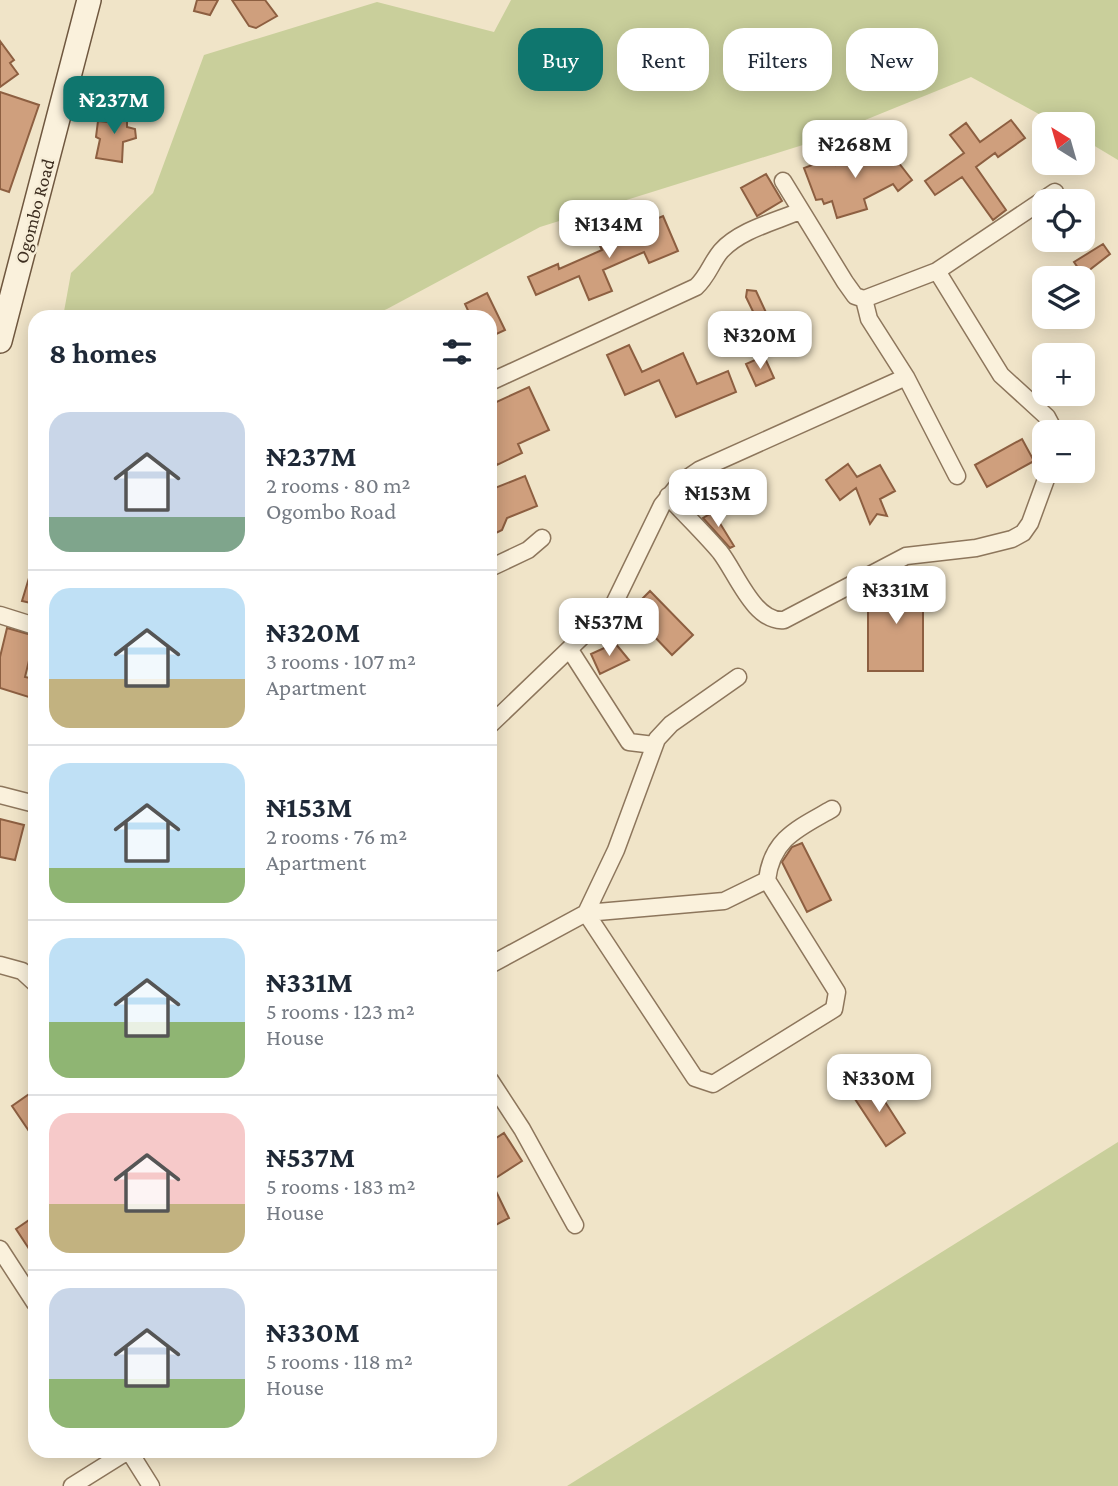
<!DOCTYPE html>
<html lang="en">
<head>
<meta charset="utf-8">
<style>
	:root { --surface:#fff; --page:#f2f2f3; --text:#1f2937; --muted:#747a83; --line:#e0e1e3; --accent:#0f766e }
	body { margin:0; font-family:"Crimson Pro",serif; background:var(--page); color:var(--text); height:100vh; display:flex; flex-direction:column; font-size:26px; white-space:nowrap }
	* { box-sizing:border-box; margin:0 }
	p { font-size:23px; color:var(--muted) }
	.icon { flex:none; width:38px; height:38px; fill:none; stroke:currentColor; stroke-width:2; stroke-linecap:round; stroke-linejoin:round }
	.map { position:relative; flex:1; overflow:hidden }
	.drawer { position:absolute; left:28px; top:310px; width:469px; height:1148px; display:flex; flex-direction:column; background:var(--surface); border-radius:21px; box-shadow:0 4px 18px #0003 }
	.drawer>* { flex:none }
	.banner { position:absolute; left:518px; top:28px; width:494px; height:63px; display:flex; gap:14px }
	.needle { width:46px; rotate:323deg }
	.buttons { position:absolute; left:1032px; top:112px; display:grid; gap:14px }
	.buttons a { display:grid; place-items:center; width:63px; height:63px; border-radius:14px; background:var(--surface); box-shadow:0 4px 18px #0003; font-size:35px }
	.price { position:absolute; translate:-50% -60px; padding:0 16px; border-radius:14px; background:#fff; color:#222; font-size:23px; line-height:46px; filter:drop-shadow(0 2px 4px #0008) }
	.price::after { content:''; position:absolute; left:50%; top:42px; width:21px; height:16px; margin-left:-10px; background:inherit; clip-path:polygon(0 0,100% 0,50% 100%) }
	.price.on { background:var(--accent); color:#fff }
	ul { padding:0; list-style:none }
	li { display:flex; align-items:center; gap:21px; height:175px; padding:0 21px }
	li+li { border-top:2px solid var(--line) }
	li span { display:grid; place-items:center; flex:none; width:196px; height:140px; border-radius:21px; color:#555 }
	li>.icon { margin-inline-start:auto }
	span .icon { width:84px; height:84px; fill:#fffc; stroke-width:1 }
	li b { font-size:30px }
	h2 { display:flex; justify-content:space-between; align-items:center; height:84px; padding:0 21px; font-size:30px }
	.pill { padding:0 24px; border-radius:21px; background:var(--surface); box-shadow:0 4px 18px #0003; font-size:24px; line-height:63px }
	.pill.on { background:var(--accent); color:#fff }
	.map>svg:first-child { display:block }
</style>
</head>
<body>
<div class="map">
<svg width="1118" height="1486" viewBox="0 0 1118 1486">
	<rect width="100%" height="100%" fill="#f0e4c8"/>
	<path fill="#c9cf9b" d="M511 0H1118V160L1083 139V124H1057L971 77 806 144 540 227 387 309 367 317H63L71 273 153 193 204 55 377 2 494 32Z
		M1118 1142V1486H567Z"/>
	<path fill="#cf9f7d" stroke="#8d5f41" stroke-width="2" d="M197 0H218L210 15 194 11Z
		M232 0H265L277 16 256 28 249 26Z
		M0 41 14 60 10 63 18 74 0 87Z
		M0 92 39 105 9 192 0 189Z
		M107 110 127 114V127L135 129 136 138 123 142 122 162 96 158 100 139 96 137 98 121 107 122Z
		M1011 120 1025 138 998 157 995 153 976 167 1006 210 993 220 962 177 935 195 925 181 964 153 950 135 966 123 980 142Z
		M882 148 885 152 888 149 912 180 898 191 893 184 864 199 867 209 837 218 832 201 824 204 822 199 816 200 804 168 833 157 836 165 862 155 864 162Z
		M766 174 782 201 757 216 741 188Z
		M663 216 678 251 649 263 644 252 603 270 612 291 589 300 579 276 536 295 528 277 558 264 559 269 602 250 600 246 622 236 625 243 649 222Z
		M1103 244 1110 254 1083 275 1074 262Z
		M747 290 756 291 770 321 760 326 746 297Z
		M487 293 505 330 490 337V317H471L465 304Z
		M629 345 642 372 683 353 697 384 728 371 736 392 676 417 659 380 625 395 607 355Z
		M764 356 774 378 756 386 746 364Z
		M529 387 549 430 518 444 522 453 497 465 490 450V405Z
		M1022 439 1034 461 987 487 975 465Z
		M848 464 857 477 880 465 895 491 880 499 887 516 877 514 870 524 856 488 840 500 826 480Z
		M525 476 537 506 507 518 502 530 490 536V490Z
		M713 512 734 546 730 548 703 518Z
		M32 568H35V604L22 601Z
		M882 580H923V671H868V588Z
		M650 591 693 635 672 655 630 611Z
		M7 628 35 636 25 677 35 679V699L0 688V657Z
		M615 643 629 660 600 674 591 654Z
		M0 819 24 825 15 860 0 857Z
		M802 843 831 900 807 912 782 862 792 847Z
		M873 1083 905 1133 886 1146 853 1096Z
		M35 1090V1140L12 1106Z
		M504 1133 522 1161 491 1181 509 1218 490 1228V1142Z
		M35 1216V1258L16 1229Z"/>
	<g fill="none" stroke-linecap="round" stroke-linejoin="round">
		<g stroke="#8d765c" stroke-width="19">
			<path id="minor" d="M783 181 845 282 855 296 864 299 937 271 1055 192
				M937 271 1001 375 1047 417 1055 432
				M864 299 869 319 906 377 957 476
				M490 382 696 287C708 276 711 263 721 251 740 230 774 222 800 211
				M668 496C685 515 704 533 720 552 736 572 754 623 784 620L906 556 976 548 1012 539 1023 533 1030 523 1049 471
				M490 568 528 550 542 538
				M0 615 35 626
				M570 650 629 742 654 745
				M490 725 612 608 662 505 680 483 699 470 906 377
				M0 795 35 804
				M586 913 695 1078 713 1084 834 1009 837 992 767 880C772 838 799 828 832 809
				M586 913 616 850 657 739 671 724 738 677
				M0 965 22 971 35 983
				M490 965 586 913 724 901 767 880
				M490 1080 522 1129 575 1225
				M0 1249 35 1303
				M129 1451 151 1486
				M72 1486 128 1451"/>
		</g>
		<g stroke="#6f573f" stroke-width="26">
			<path id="secondary" d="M0 341 89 0"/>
		</g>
		<use href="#minor" stroke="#faf1dc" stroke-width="16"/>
		<use href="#secondary" stroke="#faf1dc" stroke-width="23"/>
	</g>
	<g text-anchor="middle" stroke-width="5" stroke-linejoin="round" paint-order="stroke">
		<g font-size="19" fill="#3d2e20" stroke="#f7eed8">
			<text transform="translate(34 211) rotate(-75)" y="7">Ogombo Road</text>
		</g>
	</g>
</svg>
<div class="buttons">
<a><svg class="needle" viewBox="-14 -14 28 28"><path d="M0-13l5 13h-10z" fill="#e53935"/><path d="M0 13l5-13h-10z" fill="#747a83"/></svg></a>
<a><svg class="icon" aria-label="locate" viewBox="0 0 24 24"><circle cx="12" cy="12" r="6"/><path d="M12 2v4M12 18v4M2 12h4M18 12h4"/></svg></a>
<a><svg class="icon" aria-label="layers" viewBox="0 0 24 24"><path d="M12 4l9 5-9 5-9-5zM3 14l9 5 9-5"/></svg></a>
<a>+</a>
<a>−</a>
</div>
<b class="price on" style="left:114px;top:136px">₦237M</b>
<b class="price" style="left:855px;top:180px">₦268M</b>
<b class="price" style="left:609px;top:260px">₦134M</b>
<b class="price" style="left:760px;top:371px">₦320M</b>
<b class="price" style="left:718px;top:529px">₦153M</b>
<b class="price" style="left:896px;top:626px">₦331M</b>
<b class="price" style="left:609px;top:658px">₦537M</b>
<b class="price" style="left:879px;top:1114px">₦330M</b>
<div class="banner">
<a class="pill on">Buy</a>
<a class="pill">Rent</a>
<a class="pill">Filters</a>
<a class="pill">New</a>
</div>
<section class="drawer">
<h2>8 homes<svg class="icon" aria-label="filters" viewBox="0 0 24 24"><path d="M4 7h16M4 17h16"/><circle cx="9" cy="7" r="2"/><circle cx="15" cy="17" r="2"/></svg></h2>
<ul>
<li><span style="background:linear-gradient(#c9d6e8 75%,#7fa58c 0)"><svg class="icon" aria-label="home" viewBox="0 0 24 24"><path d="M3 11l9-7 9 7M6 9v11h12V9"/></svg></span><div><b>₦237M</b><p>2 rooms · 80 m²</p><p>Ogombo Road</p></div></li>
<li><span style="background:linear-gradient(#bfe0f5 65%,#c2b280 0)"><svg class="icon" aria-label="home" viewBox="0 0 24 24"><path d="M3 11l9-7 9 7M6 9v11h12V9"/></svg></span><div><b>₦320M</b><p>3 rooms · 107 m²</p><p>Apartment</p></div></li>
<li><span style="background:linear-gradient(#bfe0f5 75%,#8fb573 0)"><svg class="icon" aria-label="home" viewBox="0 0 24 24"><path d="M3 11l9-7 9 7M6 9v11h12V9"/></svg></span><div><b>₦153M</b><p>2 rooms · 76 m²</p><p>Apartment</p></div></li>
<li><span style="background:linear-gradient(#bfe0f5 60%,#8fb573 0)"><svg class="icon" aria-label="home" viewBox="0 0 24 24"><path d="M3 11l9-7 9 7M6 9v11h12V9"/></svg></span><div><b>₦331M</b><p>5 rooms · 123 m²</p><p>House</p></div></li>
<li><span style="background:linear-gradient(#f6c9c9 65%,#c2b280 0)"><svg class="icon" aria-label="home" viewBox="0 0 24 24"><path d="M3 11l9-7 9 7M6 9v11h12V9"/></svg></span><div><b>₦537M</b><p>5 rooms · 183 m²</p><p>House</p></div></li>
<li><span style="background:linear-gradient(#c9d6e8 65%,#8fb573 0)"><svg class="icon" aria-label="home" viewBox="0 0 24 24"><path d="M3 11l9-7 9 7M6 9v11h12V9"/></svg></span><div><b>₦330M</b><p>5 rooms · 118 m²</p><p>House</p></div></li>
</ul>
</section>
</div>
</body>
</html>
